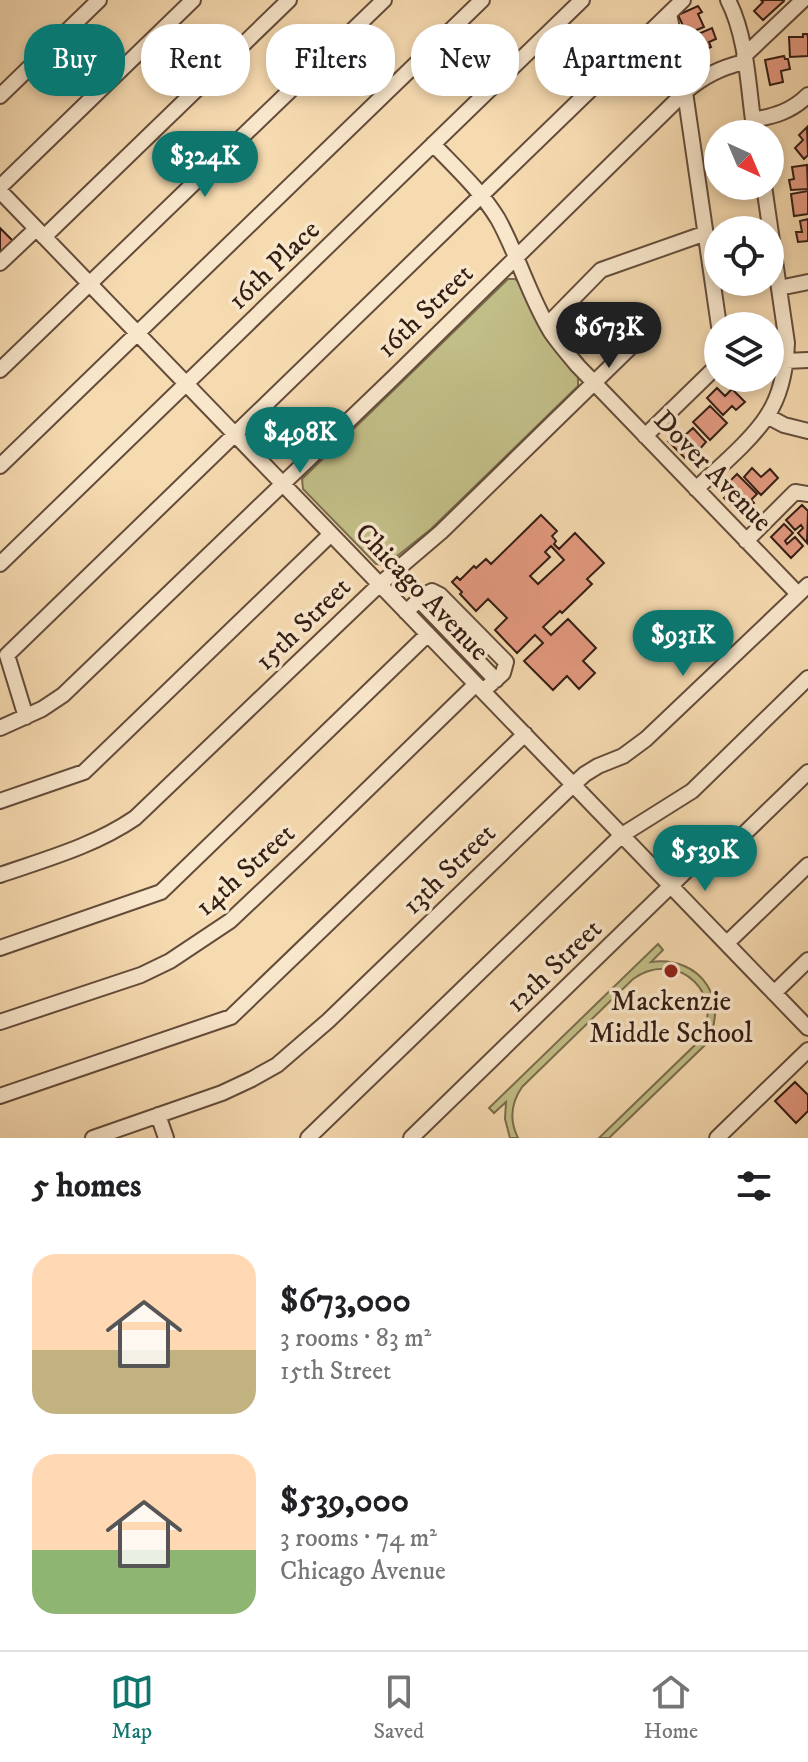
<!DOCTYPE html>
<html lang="en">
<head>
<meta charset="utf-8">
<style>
	:root { --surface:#fff; --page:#f2f2f2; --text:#202124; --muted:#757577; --line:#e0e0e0; --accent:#0f766e }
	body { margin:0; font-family:"IM FELL DW Pica",serif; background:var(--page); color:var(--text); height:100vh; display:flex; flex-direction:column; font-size:30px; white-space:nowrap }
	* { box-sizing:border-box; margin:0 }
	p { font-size:26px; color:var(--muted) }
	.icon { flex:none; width:44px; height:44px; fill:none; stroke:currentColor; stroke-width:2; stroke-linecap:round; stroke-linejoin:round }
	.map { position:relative; height:1138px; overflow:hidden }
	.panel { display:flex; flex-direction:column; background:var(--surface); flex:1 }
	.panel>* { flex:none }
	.banner { position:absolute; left:24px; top:24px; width:760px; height:72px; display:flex; gap:16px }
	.needle { width:52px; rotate:136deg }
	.tools { position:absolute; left:704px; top:120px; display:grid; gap:16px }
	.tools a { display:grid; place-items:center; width:80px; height:80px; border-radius:50%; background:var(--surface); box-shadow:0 4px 12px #0003; font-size:40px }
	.price { position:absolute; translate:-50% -68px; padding:0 18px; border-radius:28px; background:var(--accent); color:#fff; font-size:26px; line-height:52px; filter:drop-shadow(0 2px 4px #0008) }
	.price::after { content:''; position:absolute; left:50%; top:48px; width:24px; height:18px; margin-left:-12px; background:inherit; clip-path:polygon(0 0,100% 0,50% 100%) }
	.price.active { background:#222; color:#fff }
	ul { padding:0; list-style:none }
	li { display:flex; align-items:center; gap:24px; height:200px; padding:0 32px }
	li span { display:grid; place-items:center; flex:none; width:224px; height:160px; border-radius:24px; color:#555 }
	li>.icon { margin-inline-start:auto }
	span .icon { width:96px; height:96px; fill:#fffc; stroke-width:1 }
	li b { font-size:34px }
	h2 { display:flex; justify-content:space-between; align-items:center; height:96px; padding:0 32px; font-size:34px }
	.pill { padding:0 28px; border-radius:32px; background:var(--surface); box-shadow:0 4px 12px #0003; font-size:28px; line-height:72px }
	.pill.active { background:var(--accent); color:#fff }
	.tab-bar { display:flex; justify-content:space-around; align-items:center; height:112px; border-top:2px solid var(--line); background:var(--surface); font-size:22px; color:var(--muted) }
	.tab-bar a { display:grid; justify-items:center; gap:4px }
	.tab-bar .active { color:var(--accent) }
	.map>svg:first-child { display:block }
</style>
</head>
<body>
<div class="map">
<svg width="808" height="1138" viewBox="0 0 808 1138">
	<rect width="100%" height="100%" fill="#f6dab0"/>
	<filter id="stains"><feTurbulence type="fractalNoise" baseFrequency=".0025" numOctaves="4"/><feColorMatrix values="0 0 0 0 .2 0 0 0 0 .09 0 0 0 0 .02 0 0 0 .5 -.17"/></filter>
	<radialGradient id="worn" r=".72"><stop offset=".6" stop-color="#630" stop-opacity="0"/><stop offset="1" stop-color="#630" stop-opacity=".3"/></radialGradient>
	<path fill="#c2be87" stroke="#7a6e4e" stroke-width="2" d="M508 279H515L521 284 558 353 578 376V386L431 529 386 565 376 564 303 489 302 479Z
		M658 944 663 950 651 962C701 955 732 1002 705 1045L609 1138H599L697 1043C730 997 679 947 633 979L522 1087C511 1103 509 1120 518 1138H510L505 1119 506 1102 494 1113 489 1108Z"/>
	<path fill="#e59a81" stroke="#331d14" stroke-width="2" fill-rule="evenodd" d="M761 0H783L784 1 763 20 754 11 763 2Z
		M698 6 702 12 698 14 704 27 687 34 678 15Z
		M712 28 716 39 709 42 711 47 691 56 684 40Z
		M803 34H807L808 37V56L790 57 789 37H803Z
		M784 56 785 59H788L790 69 781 71 783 82 770 85 765 60Z
		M807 127 808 155 804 159 795 148 803 140 799 135Z
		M807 165 808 189 791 190 789 180 794 179 792 167Z
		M808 191V214L794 216 791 194Z
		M808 219V241L798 242 796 232H802L800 221Z
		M0 228 13 241 0 254Z
		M717 388 725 396 732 389 745 402 736 410 732 406 723 415 707 398Z
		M710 406 727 423 710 440 693 422Z
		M693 428 706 442 698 451 695 448 685 458 668 441 678 432 683 437Z
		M752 468 761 477 770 469 778 478 761 495 744 477Z
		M737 474 757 494 751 500 754 503 748 508 750 510 743 517 724 498 734 488 729 482Z
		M802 505 808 511 807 543 798 533 803 528 801 525 795 530 786 520Z
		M541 515 557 531 552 536 556 541 554 544 559 549 575 533 604 563 587 579 592 584 562 613 560 611 543 627 551 635 568 619 596 648 583 661 595 673 579 689 567 676 553 690 524 661 543 643 535 635 517 653 495 630 507 618 488 599 476 611 460 594 462 592 452 582 457 577 460 580 474 566 476 568 486 559 491 564ZM551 546 564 560 538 584 530 576 550 557 545 552Z
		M784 524 793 533 785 541 787 544 795 537 803 546 791 558 771 537Z
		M795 1082 808 1095V1111L796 1123 775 1101Z"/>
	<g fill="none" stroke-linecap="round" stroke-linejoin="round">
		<g stroke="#644c3b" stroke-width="18">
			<path id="minor" d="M728 0C748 39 748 91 755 134
				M669 14 685 92 719 326
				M744 56 803 0
				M0 96 99 0
				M753 120C775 116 792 111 808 95
				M433 144C456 168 481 191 498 219 518 255 529 296 551 332 559 344 569 355 578 366L798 594
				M0 187 193 0
				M0 191 808 1028
				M44 237 289 0
				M0 263 36 229
				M779 288 808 282
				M548 324 601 270 706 233
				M786 361 808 360
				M0 370 384 0
				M767 416 784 425 808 431
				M645 436 718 365
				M0 466 482 0
				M696 489C717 469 752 440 767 416 781 395 786 367 787 343L764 186
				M746 541 795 492 808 494
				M0 564 582 0
				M419 600 496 680
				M406 612 424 595 432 591 440 595 506 662 503 673 483 691
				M26 717 7 655 683 0
				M0 728 42 709 63 695 394 377 685 92C704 76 720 68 744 62
				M0 801 84 772 331 534
				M0 875C46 859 94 846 135 818L380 584 441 532 647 331
				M727 943 808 865
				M0 948 161 892 428 634
				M774 993 808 960
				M0 1022 141 975 170 961 230 921 302 853 476 684
				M0 1096 231 1017 525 734
				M158 1115 166 1138
				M93 1138 222 1093 252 1079 277 1065 328 1021 574 784 585 774 598 766 623 756 646 739 808 585
				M308 1138 622 835 692 791 808 678
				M411 1138 687 870 745 833 808 772
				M717 1138 808 1050"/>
		</g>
		<use href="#minor" stroke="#f9e7cc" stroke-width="14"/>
	</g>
	<circle fill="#8f2418" stroke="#f9e7cc" stroke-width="3" cx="671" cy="971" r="8"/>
	<g text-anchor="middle" stroke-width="7" stroke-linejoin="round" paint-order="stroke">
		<g font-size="28" fill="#331d14" stroke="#f9e7cc">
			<text transform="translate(273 264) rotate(-44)" y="10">16th Place</text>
			<text transform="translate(424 310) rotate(-44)" y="10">16th Street</text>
			<text transform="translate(714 470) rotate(46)" y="10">Dover Avenue</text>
			<text transform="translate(423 591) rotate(46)" y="10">Chicago Avenue</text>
			<text transform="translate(302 623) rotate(-44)" y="10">15th Street</text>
			<text transform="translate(448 868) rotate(-44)" y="10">13th Street</text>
			<text transform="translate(244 869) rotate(-42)" y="10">14th Street</text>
			<text transform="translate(553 965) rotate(-44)" y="10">12th Street</text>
		</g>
		<g font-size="28" fill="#331d14" stroke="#f9e7cc">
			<text x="671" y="1010">Mackenzie<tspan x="671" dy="32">Middle School</tspan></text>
		</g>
	</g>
	<rect width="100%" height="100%" filter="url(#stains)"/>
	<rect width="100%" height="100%" fill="url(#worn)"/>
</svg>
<div class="tools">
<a><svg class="needle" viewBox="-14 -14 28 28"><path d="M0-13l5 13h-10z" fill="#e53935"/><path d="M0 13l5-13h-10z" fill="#757577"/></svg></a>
<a><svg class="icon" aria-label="locate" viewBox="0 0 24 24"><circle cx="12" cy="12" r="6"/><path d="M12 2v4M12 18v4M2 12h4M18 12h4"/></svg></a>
<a><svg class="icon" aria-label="layers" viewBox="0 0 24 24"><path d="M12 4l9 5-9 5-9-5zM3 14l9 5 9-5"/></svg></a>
</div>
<b class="price" style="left:205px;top:199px">$324K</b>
<b class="price active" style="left:609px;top:370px">$673K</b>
<b class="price" style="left:300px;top:475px">$498K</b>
<b class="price" style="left:683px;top:678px">$931K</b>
<b class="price" style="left:705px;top:893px">$539K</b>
<div class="banner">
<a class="pill active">Buy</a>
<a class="pill">Rent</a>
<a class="pill">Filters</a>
<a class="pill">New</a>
<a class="pill">Apartment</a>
</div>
</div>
<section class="panel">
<h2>5 homes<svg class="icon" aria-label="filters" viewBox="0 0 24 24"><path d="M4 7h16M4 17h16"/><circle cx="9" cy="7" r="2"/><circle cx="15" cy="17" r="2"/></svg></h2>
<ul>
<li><span style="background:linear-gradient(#ffd9b3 60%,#c2b280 0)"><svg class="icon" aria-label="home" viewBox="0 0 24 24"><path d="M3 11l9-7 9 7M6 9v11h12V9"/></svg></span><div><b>$673,000</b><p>3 rooms · 83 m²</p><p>15th Street</p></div></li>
<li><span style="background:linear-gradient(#ffd9b3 60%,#8fb573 0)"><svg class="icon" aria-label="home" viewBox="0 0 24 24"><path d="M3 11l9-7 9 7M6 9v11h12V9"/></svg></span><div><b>$539,000</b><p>3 rooms · 74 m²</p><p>Chicago Avenue</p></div></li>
</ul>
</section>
<nav class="tab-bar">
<a class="active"><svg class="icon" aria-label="map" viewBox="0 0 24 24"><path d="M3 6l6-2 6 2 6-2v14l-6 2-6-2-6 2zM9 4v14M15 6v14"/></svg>Map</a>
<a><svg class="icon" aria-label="saved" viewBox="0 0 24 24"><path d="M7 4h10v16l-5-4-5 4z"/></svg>Saved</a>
<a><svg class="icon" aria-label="home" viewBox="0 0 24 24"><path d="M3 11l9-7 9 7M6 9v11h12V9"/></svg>Home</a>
</nav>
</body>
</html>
